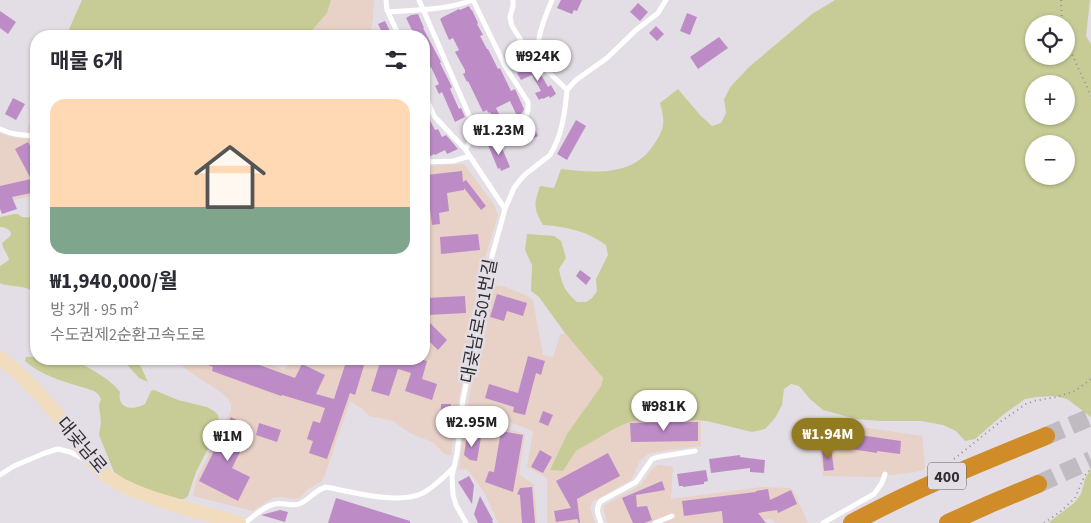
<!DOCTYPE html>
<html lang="ko">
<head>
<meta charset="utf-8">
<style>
	:root { --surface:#fff; --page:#f2f2f3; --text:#2b2b33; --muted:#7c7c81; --accent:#927b21 }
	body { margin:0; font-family:"Source Sans 3","Noto Sans KR",sans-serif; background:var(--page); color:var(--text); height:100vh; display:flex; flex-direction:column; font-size:19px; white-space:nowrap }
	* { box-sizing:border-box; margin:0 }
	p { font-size:16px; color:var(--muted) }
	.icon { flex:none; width:28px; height:28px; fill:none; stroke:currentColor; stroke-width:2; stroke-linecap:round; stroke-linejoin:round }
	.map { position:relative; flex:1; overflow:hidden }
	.panel { position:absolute; left:30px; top:30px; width:400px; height:335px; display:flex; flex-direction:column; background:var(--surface); border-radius:20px; box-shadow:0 1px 4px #0004 }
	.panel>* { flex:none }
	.buttons { position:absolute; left:1025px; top:15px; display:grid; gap:10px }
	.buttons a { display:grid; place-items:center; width:50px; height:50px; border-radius:50%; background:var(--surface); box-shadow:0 1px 4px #0004; font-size:25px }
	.price { position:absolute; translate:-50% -42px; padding:0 11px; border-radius:18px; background:#fff; color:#222; font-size:16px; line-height:32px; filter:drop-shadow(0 1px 2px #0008) }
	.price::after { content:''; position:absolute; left:50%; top:30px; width:15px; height:11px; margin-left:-8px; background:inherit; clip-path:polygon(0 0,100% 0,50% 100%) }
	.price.on { background:var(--accent); color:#fff }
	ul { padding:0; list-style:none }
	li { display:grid; align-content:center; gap:10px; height:265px; padding:0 20px }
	li span { display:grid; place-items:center; height:155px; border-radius:15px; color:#555 }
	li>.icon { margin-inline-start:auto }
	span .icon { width:90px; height:90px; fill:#fffc; stroke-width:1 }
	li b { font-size:21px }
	h2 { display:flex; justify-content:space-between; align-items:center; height:60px; padding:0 20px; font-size:21px }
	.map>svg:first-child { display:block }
</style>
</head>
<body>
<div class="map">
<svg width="1091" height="523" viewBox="0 0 1091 523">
	<rect width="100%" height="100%" fill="#e3dee5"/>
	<path fill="#e8d1c7" d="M331 0H374L373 19 370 36 364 35 363 36H307L326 13Z
		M36 98V133H27L35 102Z
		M0 133 16 138 36 139V202L32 196 0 203Z
		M464 164 494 205 498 215 479 278 476 291 475 328 459 398 451 455H446L432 442 410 433 393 421 369 416 361 408 350 401 325 475 322 481 308 489 300 498 295 499 281 497 273 498 266 502 253 511 193 496 197 478 226 421 231 410V404L228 399 222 393 190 372 174 359H254L284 370 295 359H424V166Z
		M494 285 503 286 527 296 533 300 543 355 553 357 560 335 565 333 603 378 601 386 567 434 550 470 563 471 576 451 614 429 627 423 641 419H682L701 421V446L657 452 648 454 640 461 631 480 592 502 590 507 595 523H547V478L527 467 533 431 507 421 505 428 525 434 519 474 534 485 537 523H498L485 494 473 477 467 469 459 470 465 420 471 386 487 325 485 306 490 287Z
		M841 424 922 436 925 467 923 470 915 472 876 477 823 476 819 439 829 437Z
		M658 465 673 467 671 499 762 487 789 488 793 490 808 523H776L771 519 760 520 758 523H607L604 512V508L605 505 641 485 652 469Z"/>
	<path fill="#c7cc96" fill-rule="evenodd" d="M82 0H331L327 13 307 36H66Z
		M835 0H1090L1086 36 1091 44V417L1067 399 1055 396 1037 397 1025 399 1004 414 975 439 965 441 956 431 943 425 921 421H880L856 419 823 410 810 399 799 386 791 384 784 389 782 405 775 418 765 429 752 432 707 421 682 419H641L627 423 614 429 576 451 563 471 550 470 567 434 601 386 603 378 565 333 539 297 531 291 532 265 525 250 527 234 554 236 561 241 566 258 559 269C562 285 565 291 577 302H586L592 298 597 291 596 279 608 255 606 245C587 231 567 227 543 225 533 207 534 205 540 186L554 188 561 169C595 173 634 177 655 143 665 127 665 122 660 103L678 89 700 115 712 126 721 123 726 113 724 99 731 86 749 67 812 14ZM1034 24H1066V56H1034ZM1034 84H1066V116H1034ZM1034 144H1066V176H1034Z
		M14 214H18L22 217 36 218V334C35 331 33 330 33 327 31 314 44 293 26 288 18 286 10 286 2 284L0 283V266L9 260C8 254 3 250 2 243 4 241 6 240 8 238 16 232 6 227 0 227V217Z
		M26 357H36V359H82V362L84 365C97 373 110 379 120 392 117 409 133 411 145 404L151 391 154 390 178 400 207 407 214 411 218 415 219 421V427L196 472 188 496 184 499H178L133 485 114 472 99 435 101 422 99 405 101 399 98 394 94 391C71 383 44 378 25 361Z
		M122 359H134L141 367 148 382 139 378Z
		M1091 469V523H1048L1074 503 1081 494 1085 479Z"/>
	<path fill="#bd8cc7" d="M561 0H582L577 11 574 10 572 14 557 8Z
		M638 3 648 12 640 21 630 12Z
		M469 6 471 10H472L478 23 477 24 483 35 480 36 487 49H488L498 69 500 68 511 91 515 89 524 109 522 113 517 116 510 101 496 108 500 116 493 119 490 112 488 113 487 110 483 112 468 81 467 82 463 74 465 73V70L455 52 459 50 453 38 449 40 440 19H441V18L459 9 460 10Z
		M0 11 16 22 8 34 0 28Z
		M687 13 697 17 690 35 680 31Z
		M418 14 424 28H423L441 62 440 63 452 87 450 89 459 109 461 108 465 117 455 122 442 92 439 94 435 86 439 84 431 67V68L424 55V36H415L406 18 411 15Z
		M385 21 390 31 393 36H384L378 24Z
		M656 26 664 34 657 41 649 33Z
		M719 37 728 48 698 69 690 57Z
		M519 45 523 51 509 58 506 52Z
		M535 64 548 87 551 85 556 94 550 98 549 96 543 99 542 98 539 100 535 93 541 91 532 75 521 80 517 73Z
		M13 98 25 104 16 120 5 114Z
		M424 109 435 130 438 129 442 137 446 135 458 149 447 154 445 150 435 155 434 154 429 157 424 147Z
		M529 119V121H531L538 136 525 142 519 126 521 125 520 123Z
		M576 120 586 126 567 160 557 154Z
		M499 141 510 167 501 171 500 168 498 169 488 145Z
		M28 142 31 148 36 145V192L12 197 17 209 2 214 0 209V186L31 179 15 149Z
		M462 171 463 182 466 180 486 206 481 210 464 188V190L447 193 449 211 439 213 440 224 432 225 426 175Z
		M478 234 480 250 441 254 440 237Z
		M580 270 591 278 586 285 576 276Z
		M497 294 527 303 523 316 507 311 504 321 490 317Z
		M465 296 466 313 428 315 427 298Z
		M429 322 447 340 438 350 424 336V327Z
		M528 356 545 361 541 375 536 373 525 415 513 412 514 407 485 398 489 384 518 393Z
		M193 359H243L295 378 302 364 325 375 316 394 334 399 347 359H366L355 395 350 393 327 459 309 453 313 441 307 439 313 421 320 423 325 408 282 395 281 396 212 371 213 367Z
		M381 359H420L427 361 422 379 437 384 432 400 405 391 411 373 398 369 389 396 371 391Z
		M441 404H451L450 430H440Z
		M543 411 553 415 548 426 539 422Z
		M231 417 252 428 232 468 250 477 238 501 199 481Z
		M698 422V441L631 442 630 423Z
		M259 423 281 430 277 442 256 435Z
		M501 431 523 435 513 492 485 482 489 471 494 472Z
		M839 432 901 441 900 454 877 451V453L832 446 834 437 838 438Z
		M467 435 481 437 477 461 470 460 464 455Z
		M831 448 834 470 824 471 822 450Z
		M540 450 552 457 543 473 531 467Z
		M608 453 620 476 577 499 580 523H579L577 519 556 522 554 511 571 508 556 481Z
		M740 455V457L765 460 764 473 750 472V468L711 473 709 459Z
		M706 470 708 481 704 482V484L683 487V486H679L677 474Z
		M469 476 474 485 472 504 458 482Z
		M662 481 665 490 636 495 637 507 647 506 652 520 644 523H633L622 498Z
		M532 487 535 523H522L520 495 517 494 520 488Z
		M768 489 770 500 791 490 797 504 778 513 777 510 758 513 766 523H723L722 511 684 516 682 501 756 492V491Z
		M480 496 493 520H492L493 523H478L474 514Z
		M336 498 410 521V523H328Z
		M280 510 288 512 285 522 261 515Z"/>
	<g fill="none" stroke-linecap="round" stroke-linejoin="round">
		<path stroke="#bfbbc1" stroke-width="18" stroke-dasharray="18 9" stroke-linecap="butt" d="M1046 436 1091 417
			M1038 484 1091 460"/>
		<path stroke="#969297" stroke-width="2" stroke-dasharray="1 4" stroke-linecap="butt" d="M1061 0 1062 24
			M1066 41 1091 96
			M954 459 1000 422 1026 404 1034 401 1056 397 1075 391 1091 379
			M1044 523 1060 512 1075 498 1084 477 1091 468"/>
		<path stroke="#fff" stroke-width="5" d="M386 0 387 10 399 36
			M419 0 479 138
			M513 0V6L510 17 512 26 531 56 540 62
			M388 12C414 10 448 10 472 0
			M567 90 576 80 607 58 636 30 658 13 666 0
			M424 92 434 116 465 149 505 209
			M0 129C12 135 23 135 36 136
			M465 149 470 142 526 116 528 110V102L505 66 473 0
			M424 162 453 161 470 156
			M0 475 14 466 45 453 58 449 70 452 84 459
			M245 523C254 516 264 506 275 504 284 502 291 507 299 504 310 500 313 491 326 487 352 492 398 505 423 493 434 487 444 477 453 468
			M466 523 456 505 453 495 452 476 457 454 463 399 471 360 480 326 481 296 505 209 514 188 520 180 527 173 550 155C562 136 565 112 567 90 560 82 544 70 540 61 533 44 545 17 552 0
			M601 523C598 515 595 508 601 501L636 482 652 459 658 457 695 451
			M655 523 672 516
			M823 523 874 494 882 483 885 474"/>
		<path stroke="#f1dcbe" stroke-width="14" d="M0 358C23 375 41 395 59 417 74 437 87 460 107 476 123 488 143 495 162 501 187 509 213 516 239 523"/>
		<path stroke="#cf8c28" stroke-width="18" d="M852 523C914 489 980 463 1046 436
			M948 523 990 504 1038 484"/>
	</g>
	<g text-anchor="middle" stroke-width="5" stroke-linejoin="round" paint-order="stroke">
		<rect fill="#e3dee5" stroke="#666366" stroke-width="1" x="928" y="462.5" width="38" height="27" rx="4"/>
		<g font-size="16" font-weight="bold" fill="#302e30">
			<text x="947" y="482">400</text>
		</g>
		<g font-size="18" fill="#302e30" stroke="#e3dee5">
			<text transform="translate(479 321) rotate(-79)" y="6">대곶남로501번길</text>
			<text transform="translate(82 445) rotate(50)" y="6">대곶남로</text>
		</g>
	</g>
</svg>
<div class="buttons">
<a><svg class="icon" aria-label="locate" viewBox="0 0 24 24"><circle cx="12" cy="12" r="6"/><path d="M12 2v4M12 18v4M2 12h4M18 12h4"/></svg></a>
<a>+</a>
<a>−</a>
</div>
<b class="price" style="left:538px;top:82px">₩924K</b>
<b class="price" style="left:499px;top:156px">₩1.23M</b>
<b class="price" style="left:664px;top:432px">₩981K</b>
<b class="price" style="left:472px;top:448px">₩2.95M</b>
<b class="price on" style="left:828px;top:460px">₩1.94M</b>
<b class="price" style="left:228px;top:462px">₩1M</b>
<section class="panel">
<h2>매물 6개<svg class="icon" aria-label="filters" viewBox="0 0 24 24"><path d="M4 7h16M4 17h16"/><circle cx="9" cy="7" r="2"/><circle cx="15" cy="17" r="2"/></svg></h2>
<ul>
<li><span style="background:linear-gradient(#ffd9b3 70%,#7fa58c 0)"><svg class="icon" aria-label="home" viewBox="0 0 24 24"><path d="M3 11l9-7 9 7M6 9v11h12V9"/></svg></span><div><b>₩1,940,000/월</b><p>방 3개 · 95 m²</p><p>수도권제2순환고속도로</p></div></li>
</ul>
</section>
</div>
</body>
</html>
